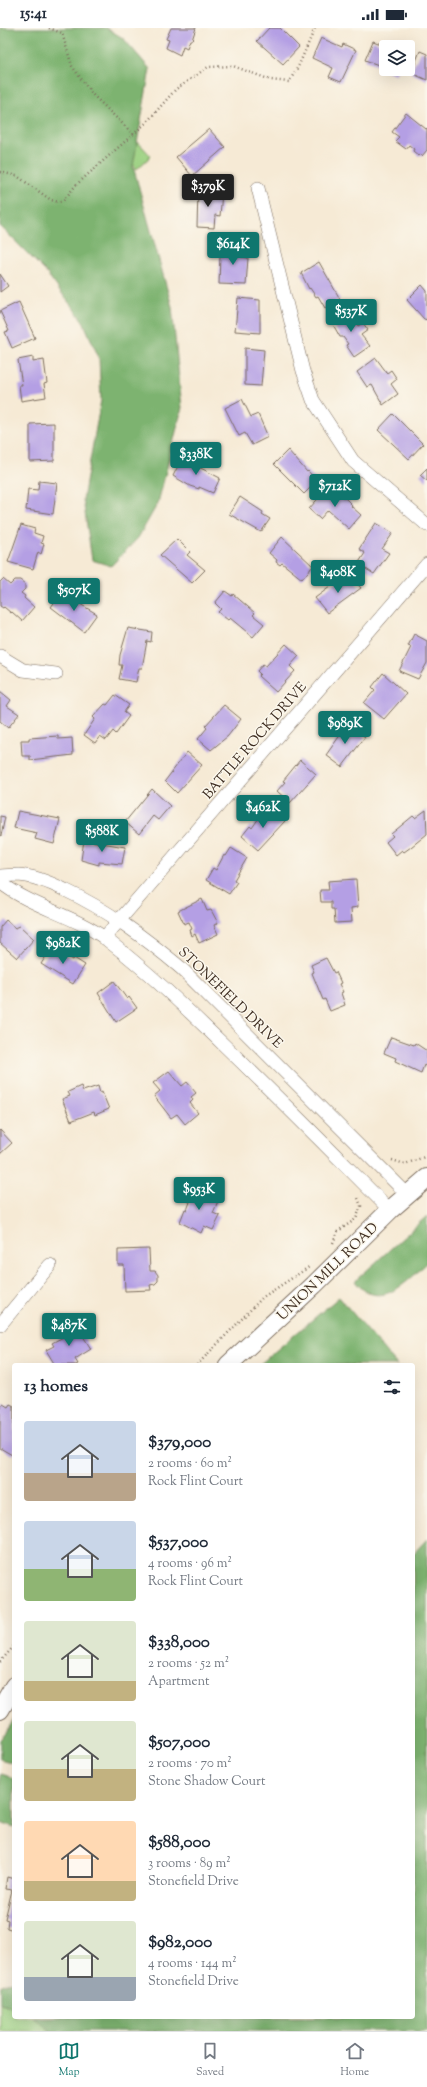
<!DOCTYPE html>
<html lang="en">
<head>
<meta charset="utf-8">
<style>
	:root { --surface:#fff; --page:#f2f2f3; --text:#1f2937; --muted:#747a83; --line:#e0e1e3; --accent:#0f766e }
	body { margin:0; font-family:"Sorts Mill Goudy",serif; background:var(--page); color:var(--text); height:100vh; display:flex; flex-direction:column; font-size:15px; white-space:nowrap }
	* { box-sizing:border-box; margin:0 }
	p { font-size:13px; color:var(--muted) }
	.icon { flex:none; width:22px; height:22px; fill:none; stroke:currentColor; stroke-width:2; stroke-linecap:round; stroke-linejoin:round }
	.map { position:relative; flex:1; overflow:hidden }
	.panel { position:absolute; left:12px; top:1335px; width:403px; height:656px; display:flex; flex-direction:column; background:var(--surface); border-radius:4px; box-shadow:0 4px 16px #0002 }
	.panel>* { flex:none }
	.tools { position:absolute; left:379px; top:12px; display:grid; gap:8px }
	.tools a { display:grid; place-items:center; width:36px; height:36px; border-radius:4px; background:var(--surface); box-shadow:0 4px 16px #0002; font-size:20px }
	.price { position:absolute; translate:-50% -34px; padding:0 9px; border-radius:4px; background:var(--accent); color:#fff; font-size:13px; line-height:26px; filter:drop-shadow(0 1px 2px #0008) }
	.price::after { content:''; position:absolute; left:50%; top:24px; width:12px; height:9px; margin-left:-6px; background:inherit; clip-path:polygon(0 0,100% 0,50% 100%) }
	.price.current { background:#222; color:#fff }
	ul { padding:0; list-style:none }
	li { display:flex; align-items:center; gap:12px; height:100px; padding:0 12px }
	li span { display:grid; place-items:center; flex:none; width:112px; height:80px; border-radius:4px; color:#555 }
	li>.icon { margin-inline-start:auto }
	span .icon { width:48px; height:48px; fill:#fffc; stroke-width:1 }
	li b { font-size:17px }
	h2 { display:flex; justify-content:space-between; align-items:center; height:48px; padding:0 12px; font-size:17px }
	.status { display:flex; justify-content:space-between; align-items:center; height:28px; padding:0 20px; background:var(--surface); direction:ltr }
	.status svg { height:11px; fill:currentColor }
	.tab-bar { display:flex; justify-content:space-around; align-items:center; height:56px; border-top:1px solid var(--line); background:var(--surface); font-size:11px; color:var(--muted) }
	.tab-bar a { display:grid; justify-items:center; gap:2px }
	.tab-bar .current { color:var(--accent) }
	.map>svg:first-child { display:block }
</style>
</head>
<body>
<div class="status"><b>15:41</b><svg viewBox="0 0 49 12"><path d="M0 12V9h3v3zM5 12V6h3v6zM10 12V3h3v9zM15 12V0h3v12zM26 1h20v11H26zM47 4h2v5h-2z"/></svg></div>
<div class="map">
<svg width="427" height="2003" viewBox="0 0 427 2003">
	<rect width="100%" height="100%" fill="#fbf7ec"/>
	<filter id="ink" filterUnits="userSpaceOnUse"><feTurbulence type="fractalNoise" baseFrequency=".025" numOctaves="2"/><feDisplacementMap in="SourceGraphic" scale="8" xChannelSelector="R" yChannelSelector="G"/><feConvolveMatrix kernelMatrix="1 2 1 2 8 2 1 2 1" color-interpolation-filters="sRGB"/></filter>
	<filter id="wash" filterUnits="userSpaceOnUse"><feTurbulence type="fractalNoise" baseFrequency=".012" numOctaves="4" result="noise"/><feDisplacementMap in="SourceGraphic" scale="16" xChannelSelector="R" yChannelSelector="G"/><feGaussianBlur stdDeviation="0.9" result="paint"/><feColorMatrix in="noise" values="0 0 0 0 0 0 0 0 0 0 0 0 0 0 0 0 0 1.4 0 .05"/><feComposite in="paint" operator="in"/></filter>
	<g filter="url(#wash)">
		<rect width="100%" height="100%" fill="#f6ead5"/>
		<path fill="#9cd182" stroke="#6c7e50" d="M138 114 151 128 137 141 124 127Z
			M0 1974 14 1980V1989H32L52 2003H0Z"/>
		<path fill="#7db370" stroke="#5c6e47" d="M0 0H106L123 10 150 41 133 138 172 279 182 380 158 475 138 510 111 538 92 532 83 471 101 372 99 330 83 293 45 243 0 198Z
			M427 1188V1235C407 1254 379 1285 355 1253Z
			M339 1269 397 1337H259Z
			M427 1511V2003H52L32 1989H413V1526Z
			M14 1692V1735L0 1731V1712Z
			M0 1746 14 1750V1799L0 1794Z
			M14 1952V1980L0 1974V1958Z"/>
		<g id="blocks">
			<path fill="#b49fe4" d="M171 0H196L192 12H190L187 20 183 18 180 27 166 20 169 12 166 11Z
				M269 0H280L299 19 283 36 257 13Z
				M321 10 342 19 343 16 356 22 341 54 329 49 333 40 312 30Z
				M373 13 389 19H386V41H399L396 47 383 42 384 39 365 32Z
				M420 23 427 26V52L411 45Z
				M406 85 426 101 427 100V122L422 128 421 126 419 128 413 123 414 121 409 117 406 121 395 113 399 109 392 104Z
				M209 101 225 119 192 148 176 129Z
				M198 162 222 164 220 188 215 187 214 200 197 199Z
				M225 214 242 215 241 229 248 230 246 257 219 256 220 228H224Z
				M319 234 340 271 325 280 318 268 316 269 310 260 309 261 301 245Z
				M0 246 8 258 0 264Z
				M422 257 427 263V292L424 291 407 272Z
				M238 270 260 272V305L235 303Z
				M19 274 35 310 12 320 5 304 9 303 0 283Z
				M347 282 358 298 363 295 368 302 361 307 370 318 354 329 346 317 348 316 343 309H340L331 293Z
				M245 320 264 322 261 358 245 357Z
				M33 329V334L44 332 47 355 44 356 46 369 21 373 19 357H22L18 332Z
				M376 330 387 345 391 342 397 351 391 356 398 366 383 377 372 357 367 359 357 344Z
				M242 371 251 389 258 386 268 409 252 417 245 405 239 408 225 380Z
				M393 386 423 416 409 431 378 402Z
				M54 395V433L30 434V396Z
				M288 422 307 444 308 443 317 453 304 466 274 436Z
				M183 428 190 432 189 434 220 450 213 465 199 459V461L190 458 173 448Z
				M427 440V453L420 447Z
				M39 453 57 455 53 486 26 482 28 461 38 462Z
				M329 458 346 471 352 477 351 478 361 487 349 501 328 482 320 491 309 481Z
				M240 469 263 484 262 486 270 491 261 504 229 486Z
				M376 495 393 505 382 521 389 525 374 546 358 536 365 525 359 521Z
				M21 497 35 501 34 505 43 508 41 515 44 516 41 526 38 524 33 541 8 534Z
				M282 509 313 538 302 551 282 535 280 537 276 534 277 532 269 525Z
				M177 511 190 524 187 527 205 542 192 555 160 527Z
				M350 547 361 560 327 585 315 570 338 553 340 556Z
				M3 551 10 557 15 552H20L25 556V561L21 565 25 568 24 570 34 579 22 593 12 584 11 585 4 579 3 580 0 578V554Z
				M225 563 232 568 233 566 255 585 253 587 264 596 253 609 230 590 228 592 218 584 221 581 215 575Z
				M61 565 97 586 84 604 51 579Z
				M128 600 152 604 151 614 147 613 142 640H139L136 654 119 651 122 637H119L120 627Z
				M414 606 427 613V635L418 651 399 643 411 619 408 618Z
				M286 616 299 628 290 638 295 643 276 664 258 648 260 646 257 643 263 636 266 638Z
				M383 645 406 666 384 691 364 675 375 662 372 659Z
				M0 663 11 672 7 678 19 686 8 700 0 693Z
				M115 667 129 677 124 684 129 688 116 706 113 703 106 712 100 708 95 715 84 707 95 691 93 689 105 676 107 677Z
				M224 677 241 691 228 708 211 722 198 711 207 700 205 698Z
				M347 694 365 709 342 739 326 727 341 706 339 704Z
				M58 708V711L72 710 73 727 30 732V728H22L21 712H29V710Z
				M187 724 202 737 177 765 165 753Z
				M300 732 316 746 290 775 277 763 285 754 283 753Z
				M152 761 170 778 158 792 153 788 139 806 125 794Z
				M270 780 285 793 258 822 242 808 250 798 252 800 261 787 263 788Z
				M426 782 427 806 411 819 404 824 402 822 396 827 386 814 393 808 391 806 413 788 415 790Z
				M18 783 60 791 54 816 35 811 37 805 14 800Z
				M0 788 5 789 1 808H0Z
				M84 812 125 819 122 836 99 834V837L81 832Z
				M231 820 247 830 234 852 237 854 229 866 206 852 213 840 216 842 224 827 226 828Z
				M356 851 358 879 351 880 352 894 335 895 334 881H331V874H321L320 862H329L328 853Z
				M202 871 207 883 211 882 218 895 214 897 218 906 199 915 195 906 192 908 190 902 192 901 189 894 184 896 178 883Z
				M6 892 15 900 20 898 34 911 17 930 0 915V899Z
				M52 919 73 932 74 930 85 937 73 956 41 936Z
				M326 930 334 945 336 944 341 955 339 956 343 964 341 965 345 977 330 983 325 971 323 972 312 945 314 944 311 937Z
				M114 953 127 971 129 969 137 980 116 994 98 965Z
				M391 1009 414 1017 415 1015 427 1023V1039L424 1037 421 1045 395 1033 396 1030 384 1025Z
				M169 1043 182 1058 187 1054 196 1065 191 1069 193 1072 190 1075 198 1085 185 1096 177 1086 171 1090 154 1068 160 1063 153 1055Z
				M81 1058 83 1063 98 1058 100 1065 102 1064 109 1081 95 1087 94 1084 71 1093 62 1071 70 1068 68 1064Z
				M0 1102 12 1115 0 1126Z
				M188 1158 218 1173 213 1185 220 1188 213 1202 204 1198 201 1205 180 1194 185 1181 187 1182 190 1174 182 1170Z
				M149 1221 150 1243H155L158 1247V1253L155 1256 150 1257 151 1262 125 1263 124 1237H118V1222Z
				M75 1295 91 1321 75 1331 78 1336 76 1337H55L46 1322 54 1318 52 1315 65 1308 62 1303Z
				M3 1376 8 1379 10 1376 14 1378V1423L12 1427 0 1420V1381Z
				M7 1849 14 1851V1902L7 1900 8 1892 5 1891 12 1862 5 1861Z"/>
		</g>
	</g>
	<g filter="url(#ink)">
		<use href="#blocks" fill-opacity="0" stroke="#7c6d5e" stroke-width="1"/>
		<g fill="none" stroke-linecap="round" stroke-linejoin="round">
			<g stroke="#7c6d5e" stroke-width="14">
				<path id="street" d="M258 160 303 343 313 372 353 433 427 497
					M0 628 23 642 56 646
					M0 848C6 848 12 847 18 847 34 848 51 855 65 862 108 882 145 910 181 940L407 1166
					M0 854C31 879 74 887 106 911 149 944 188 982 227 1020 282 1073 336 1128 390 1182
					M104 910 427 536
					M0 1297 50 1237"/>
			</g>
			<g stroke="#7c6d5e" stroke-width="20">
				<path id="secondary" d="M228 1337 314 1257 390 1182 427 1150
					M0 1682 14 1658"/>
			</g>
			<path stroke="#7c6d5e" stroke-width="2.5" stroke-dasharray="1 3" stroke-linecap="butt" d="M49 0 62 5 72 38 92 66 134 107
				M0 144 17 148 51 172 59 174 63 173 76 157 146 95 176 61 208 39 233 38 271 52 289 54 299 37 315 0
				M392 1132 405 1136 427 1128
				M333 1215 338 1203 356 1191 361 1178 358 1170
				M197 1337 263 1269 309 1239
				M0 1634 14 1618"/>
			<use href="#street" stroke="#fff" stroke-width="13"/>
			<use href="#secondary" stroke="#fff" stroke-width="18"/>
		</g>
	</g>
	<g text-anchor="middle" stroke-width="3" stroke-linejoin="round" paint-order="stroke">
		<g font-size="14" fill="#3b2a1e" stroke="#fbf7ec">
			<text transform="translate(254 712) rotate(-49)" y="5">BATTLE ROCK DRIVE</text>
			<text transform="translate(231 969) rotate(44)" y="5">STONEFIELD DRIVE</text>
			<text transform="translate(327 1243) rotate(-44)" y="5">UNION MILL ROAD</text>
		</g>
	</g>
</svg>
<div class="tools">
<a><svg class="icon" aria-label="layers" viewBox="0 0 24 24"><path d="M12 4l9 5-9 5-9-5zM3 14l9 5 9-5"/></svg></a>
</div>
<b class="price current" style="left:208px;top:180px">$379K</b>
<b class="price" style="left:233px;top:238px">$614K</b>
<b class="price" style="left:351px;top:305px">$537K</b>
<b class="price" style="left:196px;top:448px">$338K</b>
<b class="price" style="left:335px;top:480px">$712K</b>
<b class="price" style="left:338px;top:566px">$408K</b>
<b class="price" style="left:74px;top:584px">$507K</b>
<b class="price" style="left:345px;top:717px">$989K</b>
<b class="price" style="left:263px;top:801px">$462K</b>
<b class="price" style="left:102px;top:825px">$588K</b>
<b class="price" style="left:63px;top:937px">$982K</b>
<b class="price" style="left:199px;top:1183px">$953K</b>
<b class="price" style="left:69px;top:1319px">$487K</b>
<section class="panel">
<h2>13 homes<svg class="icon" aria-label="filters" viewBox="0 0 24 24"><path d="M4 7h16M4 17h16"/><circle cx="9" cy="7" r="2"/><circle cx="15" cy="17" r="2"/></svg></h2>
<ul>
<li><span style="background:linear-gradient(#c9d6e8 65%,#b9a48a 0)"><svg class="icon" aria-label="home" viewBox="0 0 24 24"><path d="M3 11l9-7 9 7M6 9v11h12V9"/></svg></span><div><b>$379,000</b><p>2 rooms · 60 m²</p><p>Rock Flint Court</p></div></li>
<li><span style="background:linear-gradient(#c9d6e8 60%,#8fb573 0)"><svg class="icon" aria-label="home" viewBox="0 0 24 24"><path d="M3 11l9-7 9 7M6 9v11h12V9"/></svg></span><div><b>$537,000</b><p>4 rooms · 96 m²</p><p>Rock Flint Court</p></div></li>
<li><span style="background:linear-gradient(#dfe7d0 75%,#c2b280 0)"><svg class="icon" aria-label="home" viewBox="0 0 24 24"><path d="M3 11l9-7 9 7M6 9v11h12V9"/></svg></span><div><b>$338,000</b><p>2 rooms · 52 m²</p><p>Apartment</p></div></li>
<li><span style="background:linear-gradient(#dfe7d0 60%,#c2b280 0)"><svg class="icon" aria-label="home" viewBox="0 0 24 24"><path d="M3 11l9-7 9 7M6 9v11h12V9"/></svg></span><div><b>$507,000</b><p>2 rooms · 70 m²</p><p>Stone Shadow Court</p></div></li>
<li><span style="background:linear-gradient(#ffd9b3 75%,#c2b280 0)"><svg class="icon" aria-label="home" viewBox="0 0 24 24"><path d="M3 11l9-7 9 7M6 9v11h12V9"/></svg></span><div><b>$588,000</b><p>3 rooms · 89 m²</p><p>Stonefield Drive</p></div></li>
<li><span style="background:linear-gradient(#dfe7d0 70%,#9aa5b1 0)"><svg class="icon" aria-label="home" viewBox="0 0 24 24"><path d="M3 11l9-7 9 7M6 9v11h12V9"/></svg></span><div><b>$982,000</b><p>4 rooms · 144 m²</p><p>Stonefield Drive</p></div></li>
</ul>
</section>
</div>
<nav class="tab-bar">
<a class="current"><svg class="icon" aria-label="map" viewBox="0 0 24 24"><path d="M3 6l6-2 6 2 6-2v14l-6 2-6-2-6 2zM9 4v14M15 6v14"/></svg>Map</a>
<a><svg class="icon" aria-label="saved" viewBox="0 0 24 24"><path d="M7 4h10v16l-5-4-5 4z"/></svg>Saved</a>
<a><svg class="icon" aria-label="home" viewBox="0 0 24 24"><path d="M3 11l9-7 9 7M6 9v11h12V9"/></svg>Home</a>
</nav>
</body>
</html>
